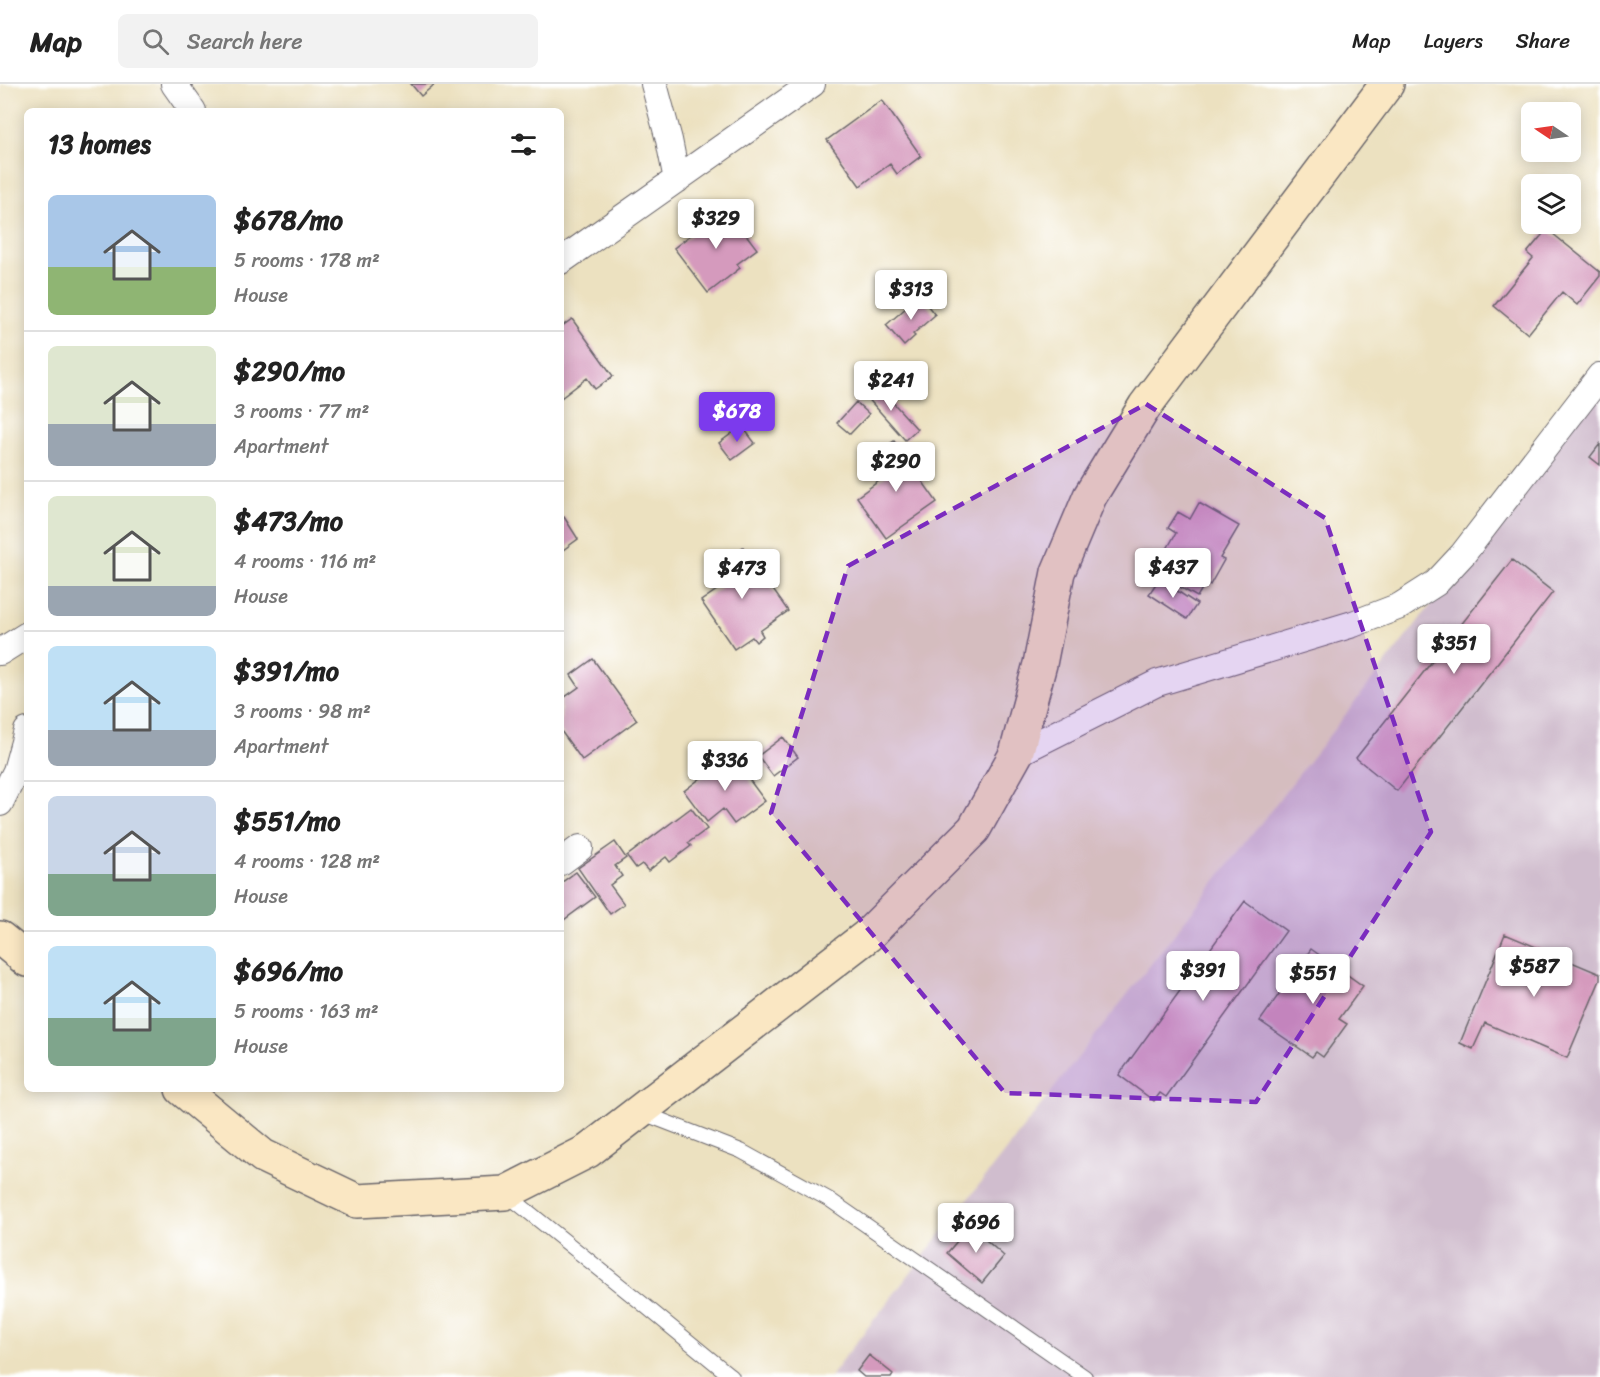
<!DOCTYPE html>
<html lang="en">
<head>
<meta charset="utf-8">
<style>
	:root { --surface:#fff; --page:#f2f2f2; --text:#222; --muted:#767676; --line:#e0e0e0; --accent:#7c3aed }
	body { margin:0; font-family:Sriracha,sans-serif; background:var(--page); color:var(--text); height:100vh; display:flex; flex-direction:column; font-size:22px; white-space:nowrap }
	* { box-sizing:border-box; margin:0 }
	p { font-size:20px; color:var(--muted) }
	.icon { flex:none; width:33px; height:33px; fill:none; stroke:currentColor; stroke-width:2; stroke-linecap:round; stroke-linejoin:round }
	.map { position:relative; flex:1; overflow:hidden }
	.sheet { position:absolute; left:24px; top:24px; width:540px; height:984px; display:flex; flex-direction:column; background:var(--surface); border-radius:9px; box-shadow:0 3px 15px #0003 }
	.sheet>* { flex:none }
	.needle { width:39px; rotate:283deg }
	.controls { position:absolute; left:1521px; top:18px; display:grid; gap:12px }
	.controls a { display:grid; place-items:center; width:60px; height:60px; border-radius:9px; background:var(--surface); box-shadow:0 3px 15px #0003; font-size:30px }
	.price { position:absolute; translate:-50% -51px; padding:0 14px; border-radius:6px; background:#fff; color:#222; font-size:20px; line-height:39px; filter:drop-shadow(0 2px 3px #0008) }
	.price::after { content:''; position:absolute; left:50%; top:36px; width:18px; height:14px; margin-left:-9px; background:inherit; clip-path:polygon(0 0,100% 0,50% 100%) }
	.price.current { background:var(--accent); color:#fff }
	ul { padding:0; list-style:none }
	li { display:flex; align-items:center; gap:18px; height:150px; padding:0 24px }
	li+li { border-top:2px solid var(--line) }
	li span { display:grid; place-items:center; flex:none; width:168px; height:120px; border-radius:9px; color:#555 }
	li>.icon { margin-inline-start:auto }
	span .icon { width:72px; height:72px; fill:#fffc; stroke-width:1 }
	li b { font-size:26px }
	h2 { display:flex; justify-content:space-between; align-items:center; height:72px; padding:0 24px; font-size:26px }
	header { display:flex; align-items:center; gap:36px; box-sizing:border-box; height:84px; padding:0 30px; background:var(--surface); border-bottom:2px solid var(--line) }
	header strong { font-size:28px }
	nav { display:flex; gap:33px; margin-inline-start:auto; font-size:21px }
	.search { width:420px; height:54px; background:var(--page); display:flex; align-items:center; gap:15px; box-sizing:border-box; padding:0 21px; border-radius:9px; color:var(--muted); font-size:22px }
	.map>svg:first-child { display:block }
</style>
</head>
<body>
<header>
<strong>Map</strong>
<div class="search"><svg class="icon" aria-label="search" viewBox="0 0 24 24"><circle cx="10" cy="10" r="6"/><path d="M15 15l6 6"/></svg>Search here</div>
<nav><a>Map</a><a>Layers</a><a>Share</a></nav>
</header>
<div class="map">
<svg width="1600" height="1293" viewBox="0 0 1600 1293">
	<rect width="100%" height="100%" fill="#fff"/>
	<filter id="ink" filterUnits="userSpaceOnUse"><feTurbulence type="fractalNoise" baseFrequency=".0167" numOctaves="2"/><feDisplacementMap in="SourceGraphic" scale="12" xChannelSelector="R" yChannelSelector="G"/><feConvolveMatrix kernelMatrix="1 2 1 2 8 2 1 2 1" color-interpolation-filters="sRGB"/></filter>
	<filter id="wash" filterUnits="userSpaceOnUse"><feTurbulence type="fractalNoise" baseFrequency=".008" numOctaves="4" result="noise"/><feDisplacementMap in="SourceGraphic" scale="24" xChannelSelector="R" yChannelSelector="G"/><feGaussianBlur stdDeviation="1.35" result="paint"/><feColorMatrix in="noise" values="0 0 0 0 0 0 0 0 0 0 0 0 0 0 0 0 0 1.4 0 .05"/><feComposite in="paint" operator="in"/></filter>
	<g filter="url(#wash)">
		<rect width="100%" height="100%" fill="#ece1c0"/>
		<path fill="#d0bdce" d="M1600 304V1293H830L844 1274Z"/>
		<g id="blocks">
			<path fill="#d59abd" d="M411 0H435L421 12Z
				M882 16 921 72 897 90 890 80 860 102 827 56Z
				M726 124 757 165 737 180 740 184 708 209 674 164Z
				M1547 145 1600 188V192L1577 221 1562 208 1528 250 1494 222 1533 174 1527 169Z
				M920 212 935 231 913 250 915 252 904 262 886 241Z
				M572 235 613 292 595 305 587 294 561 314V243Z
				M877 301 917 345 905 356 865 311Z
				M856 318 869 330 850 350 837 339Z
				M742 342 755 359 732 376 719 359Z
				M894 357 937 418 886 454 857 413 887 391 873 371Z
				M1600 360V381L1590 373Z
				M1199 419 1239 442 1220 474 1224 476 1210 501 1206 498 1197 513 1159 491 1168 475 1163 472 1176 449 1168 444 1178 428 1190 435Z
				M564 433 578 455 563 466 561 463V435Z
				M743 463 788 527 760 547 763 552 756 558 752 553 734 565 701 517 721 503 710 486Z
				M1512 476 1553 508 1397 707 1356 674Z
				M1159 495 1197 520 1187 535 1149 510Z
				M593 575 637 636 582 676 561 647V616L579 603 571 591Z
				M783 653 798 673 773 692 758 672Z
				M731 671 765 717 734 740 723 725 707 738 684 707Z
				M691 724 707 745 688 759 691 762 670 778 666 773 648 787 642 780 636 784 627 772Z
				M615 758 626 774 615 782 622 792 610 801 624 820 610 830 578 784Z
				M576 788 595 813 561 838V799Z
				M1245 817 1286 847 1166 1013 1160 1009 1154 1017 1119 991Z
				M1505 850 1600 890V896L1567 974 1485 939 1473 965 1460 959Z
				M1311 865 1363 902 1339 935 1347 940 1323 973 1316 968 1312 973 1260 937Z
				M970 1142 1004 1172 982 1199 947 1169Z
				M869 1271 893 1290 891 1293H864L857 1287Z"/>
		</g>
	</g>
	<g filter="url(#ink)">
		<use href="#blocks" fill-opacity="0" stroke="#69656a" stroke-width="1.5"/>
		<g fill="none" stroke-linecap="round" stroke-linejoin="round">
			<g stroke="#69656a" stroke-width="16">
				<path id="lane" d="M640 1028 741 1067 830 1116 1085 1293
					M505 1109 643 1220 732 1293"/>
			</g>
			<g stroke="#69656a" stroke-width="28">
				<path id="street" d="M174 0 193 27
					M654 0 669 56 677 96
					M561 177 812 0
					M0 568 27 551
					M1016 670 1157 599 1353 540 1400 522 1436 499 1463 470 1600 292
					M0 719 16 687 27 647
					M561 778 580 764"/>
			</g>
			<g stroke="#69656a" stroke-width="36">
				<path id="secondary" d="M0 854 27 876
					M182 1005 263 1072 357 1117 505 1109 588 1067 867 852 974 745 1016 670 1040 580 1058 488 1090 412 1145 322 1387 0"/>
			</g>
			<use href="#lane" stroke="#fff" stroke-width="14"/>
			<use href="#street" stroke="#fff" stroke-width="26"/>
			<use href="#secondary" stroke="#fae7c3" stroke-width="33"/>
		</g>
	</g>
	<path fill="#7b2cbf" fill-opacity="0.2" stroke="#7b2cbf" stroke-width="4.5" stroke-dasharray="12 8" stroke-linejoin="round" d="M1146 320 1325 434 1431 748 1256 1018 1005 1009 771 729 848 482Z"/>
</svg>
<div class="controls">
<a><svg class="needle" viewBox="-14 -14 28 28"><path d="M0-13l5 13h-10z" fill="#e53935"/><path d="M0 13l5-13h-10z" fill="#767676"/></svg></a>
<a><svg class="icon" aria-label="layers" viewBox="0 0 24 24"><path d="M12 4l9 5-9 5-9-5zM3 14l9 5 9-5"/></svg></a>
</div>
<b class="price" style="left:716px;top:166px">$329</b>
<b class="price" style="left:911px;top:237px">$313</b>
<b class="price" style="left:891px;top:328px">$241</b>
<b class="price current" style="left:737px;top:359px">$678</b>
<b class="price" style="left:896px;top:409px">$290</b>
<b class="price" style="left:1173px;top:515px">$437</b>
<b class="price" style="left:742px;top:516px">$473</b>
<b class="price" style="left:1454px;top:591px">$351</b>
<b class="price" style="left:725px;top:708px">$336</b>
<b class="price" style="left:1534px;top:914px">$587</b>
<b class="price" style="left:1203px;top:918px">$391</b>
<b class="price" style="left:1313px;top:921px">$551</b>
<b class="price" style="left:976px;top:1170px">$696</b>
<section class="sheet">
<h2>13 homes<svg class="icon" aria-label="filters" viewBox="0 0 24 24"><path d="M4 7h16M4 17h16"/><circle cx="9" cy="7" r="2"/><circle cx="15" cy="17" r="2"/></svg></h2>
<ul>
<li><span style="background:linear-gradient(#a9c7e8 60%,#8fb573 0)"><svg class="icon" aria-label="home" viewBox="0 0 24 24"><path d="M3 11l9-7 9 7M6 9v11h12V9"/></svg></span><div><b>$678/mo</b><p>5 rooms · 178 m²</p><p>House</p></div></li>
<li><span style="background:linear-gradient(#dfe7d0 65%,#9aa5b1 0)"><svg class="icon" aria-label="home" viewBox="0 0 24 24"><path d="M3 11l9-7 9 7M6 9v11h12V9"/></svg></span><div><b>$290/mo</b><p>3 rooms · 77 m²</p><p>Apartment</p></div></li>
<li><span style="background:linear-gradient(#dfe7d0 75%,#9aa5b1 0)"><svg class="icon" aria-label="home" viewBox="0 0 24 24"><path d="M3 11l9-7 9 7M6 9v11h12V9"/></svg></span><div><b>$473/mo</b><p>4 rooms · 116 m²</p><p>House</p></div></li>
<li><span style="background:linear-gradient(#bfe0f5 70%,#9aa5b1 0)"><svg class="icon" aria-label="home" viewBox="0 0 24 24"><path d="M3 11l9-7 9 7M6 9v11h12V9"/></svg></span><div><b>$391/mo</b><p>3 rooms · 98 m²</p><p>Apartment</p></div></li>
<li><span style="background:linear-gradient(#c9d6e8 65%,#7fa58c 0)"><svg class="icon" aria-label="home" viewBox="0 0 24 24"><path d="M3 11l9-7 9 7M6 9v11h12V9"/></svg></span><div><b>$551/mo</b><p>4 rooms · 128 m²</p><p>House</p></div></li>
<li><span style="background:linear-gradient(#bfe0f5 60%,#7fa58c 0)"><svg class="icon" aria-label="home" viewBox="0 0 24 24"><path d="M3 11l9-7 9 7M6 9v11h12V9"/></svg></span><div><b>$696/mo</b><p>5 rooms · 163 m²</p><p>House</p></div></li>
</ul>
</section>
</div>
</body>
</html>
